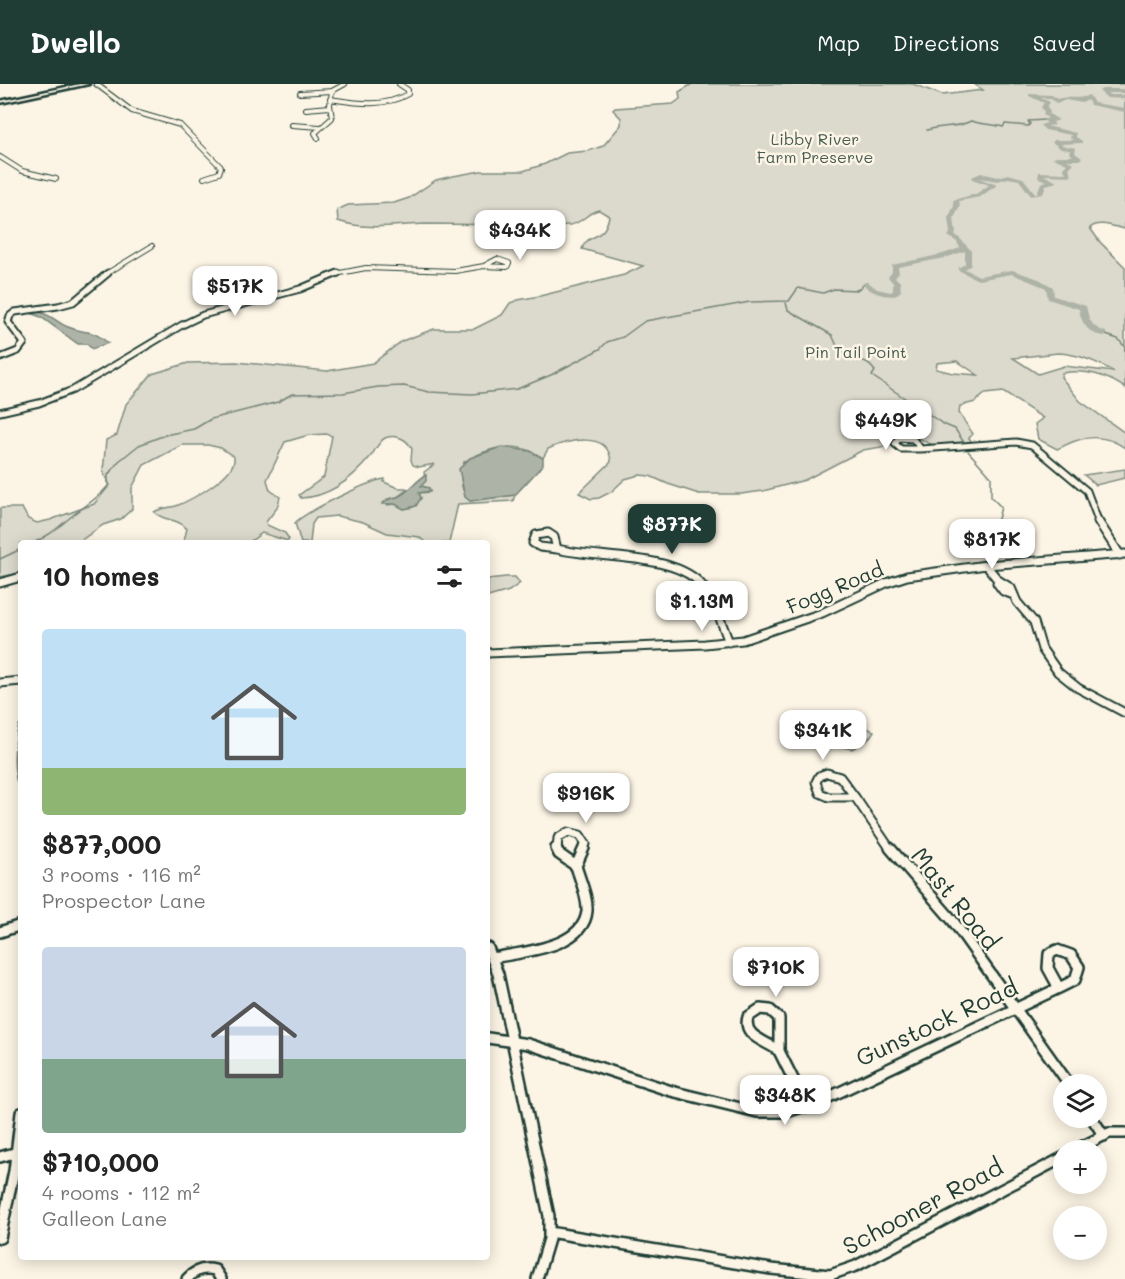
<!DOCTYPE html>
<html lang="en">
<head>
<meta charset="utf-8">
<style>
	:root { --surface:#fff; --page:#f2f2f2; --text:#222; --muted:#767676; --accent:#1f3d34 }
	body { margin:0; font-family:Mali,sans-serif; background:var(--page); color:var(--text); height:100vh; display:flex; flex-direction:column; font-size:22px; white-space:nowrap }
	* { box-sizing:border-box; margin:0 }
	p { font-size:20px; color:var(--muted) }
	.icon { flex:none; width:33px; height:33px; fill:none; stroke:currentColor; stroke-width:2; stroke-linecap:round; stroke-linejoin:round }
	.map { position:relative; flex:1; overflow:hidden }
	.drawer { position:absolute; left:18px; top:456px; width:472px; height:720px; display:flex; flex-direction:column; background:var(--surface); border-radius:6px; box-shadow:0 3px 15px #0003 }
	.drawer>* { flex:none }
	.tools { position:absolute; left:1053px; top:990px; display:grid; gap:12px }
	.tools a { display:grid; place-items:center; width:54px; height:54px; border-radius:50%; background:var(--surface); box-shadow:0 3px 15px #0003; font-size:30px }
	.price { position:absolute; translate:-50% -51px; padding:0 14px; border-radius:12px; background:#fff; color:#222; font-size:20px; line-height:39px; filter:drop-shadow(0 2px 3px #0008) }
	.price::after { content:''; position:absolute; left:50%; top:36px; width:18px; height:14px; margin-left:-9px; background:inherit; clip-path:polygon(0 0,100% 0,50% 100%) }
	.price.selected { background:var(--accent); color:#fff }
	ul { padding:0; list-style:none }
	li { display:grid; align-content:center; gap:12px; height:318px; padding:0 24px }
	li span { display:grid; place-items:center; height:186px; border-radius:6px; color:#555 }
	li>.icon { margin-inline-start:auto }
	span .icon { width:108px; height:108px; fill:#fffc; stroke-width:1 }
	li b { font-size:26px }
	h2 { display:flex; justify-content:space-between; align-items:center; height:72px; padding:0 24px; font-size:26px }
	header { display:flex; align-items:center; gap:36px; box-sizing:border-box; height:84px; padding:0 30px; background:var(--accent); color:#fff }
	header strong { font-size:28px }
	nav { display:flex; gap:33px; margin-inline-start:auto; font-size:21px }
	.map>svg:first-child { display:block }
</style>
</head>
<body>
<header>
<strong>Dwello</strong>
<nav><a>Map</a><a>Directions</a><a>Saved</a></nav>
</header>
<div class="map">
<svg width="1125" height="1195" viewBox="0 0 1125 1195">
	<rect width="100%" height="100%" fill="#fcf5e5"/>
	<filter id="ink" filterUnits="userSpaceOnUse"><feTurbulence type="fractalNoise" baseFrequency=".0167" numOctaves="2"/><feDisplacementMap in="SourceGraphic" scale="12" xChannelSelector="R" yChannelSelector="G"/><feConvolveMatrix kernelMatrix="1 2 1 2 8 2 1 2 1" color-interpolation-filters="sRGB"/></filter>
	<g filter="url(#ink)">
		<path fill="#dcdacc" stroke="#7e8c80" stroke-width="1.5" fill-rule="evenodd" d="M692 0H913L942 11 983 6 974 0H1125V145C1114 143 1099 136 1090 144L1100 158 1125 183V304C1106 291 1085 285 1062 289L1061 293 1080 317 1125 349V364C1110 353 1092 351 1075 357 1068 359 1063 363 1057 365L1038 355 1035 340 1043 334 1003 308 985 310 975 318 960 322 959 329 973 350 969 354 972 358C961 359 945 363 934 361 907 355 903 323 869 327 864 328 861 328 857 332V340L886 354 888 362 863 366 805 396 763 407 741 410H699L668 400 650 392 639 391 625 395 611 408 599 414 591 415 579 409 611 378C609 345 566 357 548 365L543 374C518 356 489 363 464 378 460 390 459 406 470 417L515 411 513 417 458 420 449 459H426L419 453 387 449 363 438 337 432 316 434 312 440 310 459H301L295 439 297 437C310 426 370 396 385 395L384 398 398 404H406L408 405 397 413 387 415 388 421 395 420 404 425 413 423 421 414 419 409 430 408 429 404 421 402 425 394 424 388 435 380 419 383 413 381 411 376 412 365C407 355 397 350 385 354 379 357 375 367 371 372 353 394 330 413 301 414L299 411 324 393 332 352 326 350 309 351 285 358 267 396 270 406 280 413 277 424 266 438 267 441 285 449 289 455 288 457 262 449 248 459H183L187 445C177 433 164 438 154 428 160 424 168 424 176 422 191 416 237 391 234 373L221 364 208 361H182L144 381 132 404V425L121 435 103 441 77 459H21V489L0 493V424H22L28 435 37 439 50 436 94 420 110 401 103 388 106 356 117 351 126 320 152 290 188 279 236 278 327 287 373 279 402 257 434 245H474L502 231 510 219 518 216 540 212 624 191 643 182 582 165C587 148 604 159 609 132L599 126C587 128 583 139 570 141 522 142 474 140 425 140 395 141 367 147 338 137L337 126 348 121 394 119 409 114 436 96 453 92 481 87H523L545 80 567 69 588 67 603 62 621 41V34L613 26 615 24 673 20 680 15 679 8ZM1058 269C1078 270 1096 277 1114 288L1064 282 1038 290 1013 274ZM957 277 978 291 953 289 936 285 937 279Z
			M1125 385V394L1096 401 1084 391Z
			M506 493H515L520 499 509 507 488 513V495Z
			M864 643 874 647 868 656 852 665 839 662 837 653 839 649Z"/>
		<path fill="#aeb3a7" stroke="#758479" stroke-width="1.5" d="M38 228C51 230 56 238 68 243 87 251 89 243 108 259L92 265 87 260H78L41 233 30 229Z
			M501 363 530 367 543 374V381L515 411 470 417 465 413 459 385 470 374Z
			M426 391V397L421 402 429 404 430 407 419 409 421 414 416 422 404 425 395 420H382C387 414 393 415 400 412 410 406 417 396 426 391Z
			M19 641H21V710C11 688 13 664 19 641Z"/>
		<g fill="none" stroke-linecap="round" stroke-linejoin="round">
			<path stroke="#758479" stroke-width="1.5" d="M927 46C942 41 958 44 971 37 983 41 992 40 1003 43L1005 40 1028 42 1030 40 1028 37 1046 36
				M786 219 788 226 832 251 839 266 868 279 875 287 872 292 943 340 955 345 963 357
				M1103 250 1118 255 1125 263
				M1125 264V267
				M968 367 991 393V413L1001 423 996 443
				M33 459C51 451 57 444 72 432 87 420 94 418 108 402V391L119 377 139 361 165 351 194 345 211 335 278 318 292 310 343 309 378 303 404 302 429 308 472 310 517 305 551 291 600 265 607 258 623 253 645 237 750 218 789 217 798 204 823 209 834 205 857 206 866 199
				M0 475 21 465"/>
			<path fill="#aeb3a7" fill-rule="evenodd" d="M1102 5H1125V9H1107L1110 11H1125V15L1107 14 1099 7Z
				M1029 10 1052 11 1057 15C1071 11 1075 17 1089 11L1094 19 1125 24V28L1090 21 1088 16 1082 19 1066 16 1056 19 1050 14H1041L1050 18 1047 23 1050 28 1049 30 1059 36 1053 38 1055 41 1047 42 1076 49V53L1082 57V59L1061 60 1065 62 1076 64 1075 69 1082 74 1079 76H1067L1074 79 1069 84 1072 92 1044 91 1057 98 1046 101 1043 110 1031 112 1019 96 1008 94 998 97 979 94 997 101 980 113 959 117 960 122 954 134 956 149 955 151C962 155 965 161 971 166V181L965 185 979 192 1012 186 1039 195 1053 203 1054 212 1086 222C1089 236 1091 243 1106 248V252C1090 252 1081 240 1079 225L1048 215 1046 204 1012 190 978 196 958 186V184L965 180V167L945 174 898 183 899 189 895 193 900 198 901 207 895 212C882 212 871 209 862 199L868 198 877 205 891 208 893 206V199L888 193 892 188V181L943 170 960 164 957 158 948 152 950 149 948 134 954 122 953 116 976 110 989 101 972 95V93L981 89 998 93 1008 90 1023 94 1035 109H1037L1041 99 1047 97 1038 94 1039 88 1066 89 1063 84 1067 80 1053 74 1056 72H1073L1069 69 1070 66 1061 65 1052 58 1055 56H1073L1070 54 1071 51 1045 46 1040 41 1047 39 1043 36 1048 34 1043 31 1044 28 1041 23 1044 19 1029 12Z"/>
			<g stroke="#1f3d34" stroke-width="6">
				<path id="minor-far3" d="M96 0 132 27 180 41 221 83 219 89 204 94
					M300 9 332 7
					M330 15C357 19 383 24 408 10V6L399 0
					M306 25 330 23
					M292 41 320 43
					M318 54 315 49 332 34 330 21 332 7 345 0
					M0 73 22 87 56 95
					M497 175 509 179 507 183 484 182Z
					M106 190 152 162
					M335 190 366 184 455 187 484 182"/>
			</g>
			<g stroke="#1f3d34" stroke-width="9">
				<path id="minor-far2" d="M0 274 18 267 24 259 8 238 10 232 15 228 58 222 73 218 108 189
					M0 328 39 319 73 306 182 241 203 231 300 205 338 189
					M899 354 913 355 921 365H901L895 360Z
					M921 365 1016 358 1032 361 1087 407 1099 439"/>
			</g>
			<g stroke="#1f3d34" stroke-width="11">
				<path id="minor-far1" d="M1098 437 1120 471
					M548 449 554 453 557 465 540 463 533 459 536 451Z
					M557 465C597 475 671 469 700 499 715 515 721 539 729 558
					M986 481 998 496
					M0 499 21 493
					M1011 510 1003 507 997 499 998 496 1011 504 1017 518 1034 538 1042 565 1058 588 1078 604 1125 629
					M488 569 705 560 743 556 822 529 886 499 907 492 986 481 1125 470
					M0 599 21 597
					M827 689 840 693 855 713H829L820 709 816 698 819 692Z
					M855 713 891 766
					M557 766 558 754 568 748 580 751 586 760 583 766"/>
			</g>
			<g stroke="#1f3d34" stroke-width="14">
				<path id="minor" d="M556 764 559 770 576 782 584 764
					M890 764 953 837 1069 1000
					M0 848 21 841
					M488 864 498 890 549 1132V1155L537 1195
					M1057 866 1071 871 1079 883 1075 896 1059 904 1048 884 1049 870Z
					M493 874C521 868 584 864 587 827 588 813 580 796 576 782
					M760 925 770 926 779 934V967C767 957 742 953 748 933Z
					M488 954 528 960 671 1007 757 1028H786L823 1016 1059 904
					M779 967 807 1023
					M1092 1034 1104 1052
					M1075 1066 1109 1049H1125
					M0 1073 21 1067
					M549 1148 771 1185 830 1191 856 1182 1064 1073
					M0 1154 14 1087 21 1029
					M187 1195C195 1186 203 1183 215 1186L221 1195"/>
			</g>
			<g stroke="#1f3d34" stroke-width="5">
				<path id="secondary" d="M80 0H89L0 19V17Z"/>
			</g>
			<use href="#minor-far3" stroke="#fcf5e5" stroke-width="4"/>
			<use href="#minor-far2" stroke="#fcf5e5" stroke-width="5"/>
			<use href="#minor-far1" stroke="#fcf5e5" stroke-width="7"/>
			<use href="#minor" stroke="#fcf5e5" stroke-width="9"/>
			<use href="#secondary" fill="#fcf5e5" fill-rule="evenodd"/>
		</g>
	</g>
	<g text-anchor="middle" stroke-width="5" stroke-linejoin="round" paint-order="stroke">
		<g font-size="16" fill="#455c52" stroke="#fcf5e5">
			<text x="815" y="61">Libby River<tspan x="815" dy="18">Farm Preserve</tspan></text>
			<text x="856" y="274">Pin Tail Point</text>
		</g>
		<g font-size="20" fill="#1f3d34" stroke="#fcf5e5">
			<text transform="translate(835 504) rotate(-23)" y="7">Fogg Road</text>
		</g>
		<g font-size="24" fill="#1f3d34" stroke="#fcf5e5">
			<text transform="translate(955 815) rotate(51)" y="8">Mast Road</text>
			<text transform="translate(937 939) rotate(-25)" y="8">Gunstock Road</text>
			<text transform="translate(923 1123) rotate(-28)" y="8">Schooner Road</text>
		</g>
	</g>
</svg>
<div class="tools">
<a><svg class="icon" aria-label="layers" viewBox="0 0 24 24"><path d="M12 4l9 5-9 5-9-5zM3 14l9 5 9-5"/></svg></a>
<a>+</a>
<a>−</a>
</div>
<b class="price" style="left:520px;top:177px">$434K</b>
<b class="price" style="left:235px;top:233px">$517K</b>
<b class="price" style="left:886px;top:367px">$449K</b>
<b class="price selected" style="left:672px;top:471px">$877K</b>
<b class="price" style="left:992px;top:486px">$817K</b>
<b class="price" style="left:702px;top:548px">$1.13M</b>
<b class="price" style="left:823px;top:677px">$341K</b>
<b class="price" style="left:586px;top:740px">$916K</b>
<b class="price" style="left:776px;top:914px">$710K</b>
<b class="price" style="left:785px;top:1042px">$348K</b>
<section class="drawer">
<h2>10 homes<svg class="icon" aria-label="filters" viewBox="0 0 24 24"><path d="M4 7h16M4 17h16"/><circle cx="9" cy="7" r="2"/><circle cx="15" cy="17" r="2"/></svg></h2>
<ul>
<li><span style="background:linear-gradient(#bfe0f5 75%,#8fb573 0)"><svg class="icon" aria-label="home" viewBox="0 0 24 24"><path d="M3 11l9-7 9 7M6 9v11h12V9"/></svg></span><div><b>$877,000</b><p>3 rooms · 116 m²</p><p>Prospector Lane</p></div></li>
<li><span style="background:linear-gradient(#c9d6e8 60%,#7fa58c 0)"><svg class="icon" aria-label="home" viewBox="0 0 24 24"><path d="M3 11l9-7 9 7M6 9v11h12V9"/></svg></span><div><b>$710,000</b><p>4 rooms · 112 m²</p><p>Galleon Lane</p></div></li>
</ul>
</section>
</div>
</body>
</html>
